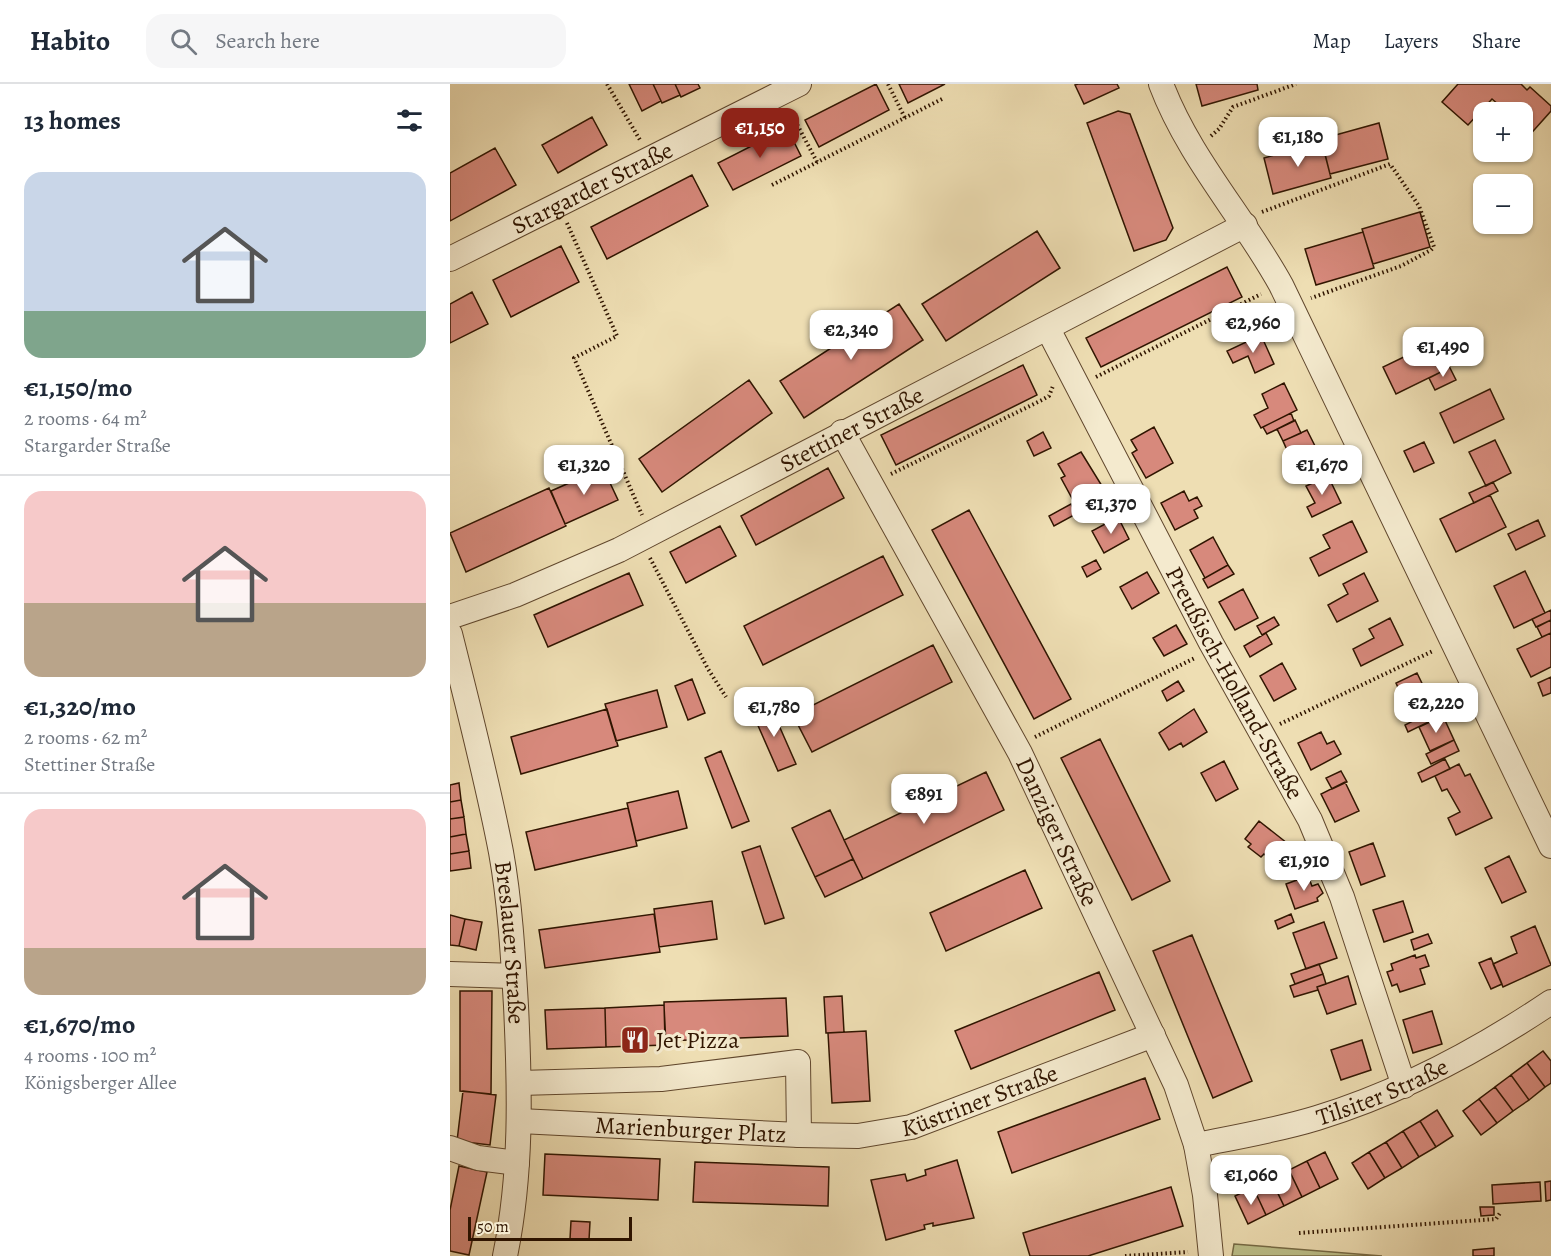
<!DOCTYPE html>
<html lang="en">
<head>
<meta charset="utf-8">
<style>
	:root { --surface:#fff; --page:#f6f6f7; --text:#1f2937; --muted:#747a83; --line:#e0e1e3; --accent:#8f2418 }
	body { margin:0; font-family:Alegreya,serif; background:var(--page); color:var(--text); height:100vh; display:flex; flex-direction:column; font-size:22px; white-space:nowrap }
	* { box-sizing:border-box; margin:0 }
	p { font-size:20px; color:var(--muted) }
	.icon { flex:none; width:33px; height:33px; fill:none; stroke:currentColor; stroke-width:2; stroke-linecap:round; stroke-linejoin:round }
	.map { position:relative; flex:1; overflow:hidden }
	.side { display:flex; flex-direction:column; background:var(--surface); width:450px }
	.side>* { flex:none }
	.tools { position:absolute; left:1023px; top:18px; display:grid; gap:12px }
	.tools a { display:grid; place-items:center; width:60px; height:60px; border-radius:12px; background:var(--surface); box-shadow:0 2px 4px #0004; font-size:30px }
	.scale { position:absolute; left:18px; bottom:15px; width:164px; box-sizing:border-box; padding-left:6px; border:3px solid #301500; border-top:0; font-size:16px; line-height:21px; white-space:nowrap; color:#301500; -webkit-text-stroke:4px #f4eace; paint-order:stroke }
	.price { position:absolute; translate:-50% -51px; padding:0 14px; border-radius:12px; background:#fff; color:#222; font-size:20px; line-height:39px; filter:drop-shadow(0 2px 3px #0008) }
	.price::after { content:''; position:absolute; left:50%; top:36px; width:18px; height:14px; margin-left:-9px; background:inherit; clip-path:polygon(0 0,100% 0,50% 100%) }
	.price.active { background:var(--accent); color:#fff }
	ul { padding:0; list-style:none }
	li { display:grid; align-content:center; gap:12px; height:318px; padding:0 24px }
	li+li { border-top:2px solid var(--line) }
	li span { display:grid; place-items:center; height:186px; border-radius:18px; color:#555 }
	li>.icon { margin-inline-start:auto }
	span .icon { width:108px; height:108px; fill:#fffc; stroke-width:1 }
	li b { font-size:26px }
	h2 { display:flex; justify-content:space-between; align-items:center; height:72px; padding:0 24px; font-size:26px }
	header { display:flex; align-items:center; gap:36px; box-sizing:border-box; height:84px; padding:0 30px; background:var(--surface); border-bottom:2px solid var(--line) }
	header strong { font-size:28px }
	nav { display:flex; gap:33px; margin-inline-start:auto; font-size:21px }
	.search { width:420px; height:54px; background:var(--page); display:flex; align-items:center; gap:15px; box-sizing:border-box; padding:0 21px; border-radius:18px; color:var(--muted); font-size:22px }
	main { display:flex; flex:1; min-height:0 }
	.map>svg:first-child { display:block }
</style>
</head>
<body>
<header>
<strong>Habito</strong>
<div class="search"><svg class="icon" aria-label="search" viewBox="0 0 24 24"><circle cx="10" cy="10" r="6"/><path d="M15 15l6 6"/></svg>Search here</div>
<nav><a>Map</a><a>Layers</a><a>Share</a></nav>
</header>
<main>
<section class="side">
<h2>13 homes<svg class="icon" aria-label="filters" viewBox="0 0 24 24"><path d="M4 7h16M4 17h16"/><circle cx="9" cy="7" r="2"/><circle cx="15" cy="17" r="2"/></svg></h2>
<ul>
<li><span style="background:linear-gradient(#c9d6e8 75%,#7fa58c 0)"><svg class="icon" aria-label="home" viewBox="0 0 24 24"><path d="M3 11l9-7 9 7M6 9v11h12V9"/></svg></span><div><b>€1,150/mo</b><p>2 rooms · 64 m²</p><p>Stargarder Straße</p></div></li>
<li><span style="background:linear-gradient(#f6c9c9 60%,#b9a48a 0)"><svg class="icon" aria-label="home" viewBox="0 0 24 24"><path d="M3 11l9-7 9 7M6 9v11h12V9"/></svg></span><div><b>€1,320/mo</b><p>2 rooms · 62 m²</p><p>Stettiner Straße</p></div></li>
<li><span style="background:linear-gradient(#f6c9c9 75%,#b9a48a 0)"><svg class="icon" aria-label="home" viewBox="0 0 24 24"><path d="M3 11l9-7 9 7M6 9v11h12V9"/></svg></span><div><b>€1,670/mo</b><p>4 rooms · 100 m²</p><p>Königsberger Allee</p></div></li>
</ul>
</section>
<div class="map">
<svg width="1101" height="1172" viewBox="0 0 1101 1172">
	<rect width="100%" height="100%" fill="#eedeb3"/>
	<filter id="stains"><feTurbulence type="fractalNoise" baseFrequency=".00333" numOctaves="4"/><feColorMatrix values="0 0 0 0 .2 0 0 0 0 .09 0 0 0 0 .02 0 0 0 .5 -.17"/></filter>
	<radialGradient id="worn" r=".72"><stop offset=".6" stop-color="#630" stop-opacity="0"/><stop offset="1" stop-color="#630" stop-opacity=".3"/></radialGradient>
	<path fill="#bcc08a" stroke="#766a45" stroke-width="1.5" d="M784 1160 932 1172H782Z"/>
	<path fill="#d7897c" stroke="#301500" stroke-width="1.5" d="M179 0H203L211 17 192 27Z
		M203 0H225L230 11 212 19Z
		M225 0H248L250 4 231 13Z
		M426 0 439 26 369 63 355 36Z
		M449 0H495L458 19Z
		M628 0H667L669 4 634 20 625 1Z
		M746 0H807L808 6 752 22Z
		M1008 0H1071L1077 6 1080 3 1101 22V27L1077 54 1072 49V28H1050L1046 25 1049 21 1042 15 1018 41 992 18Z
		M668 27 680 30 723 144 716 156 684 167 637 39Z
		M142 33 157 61 108 89 92 61Z
		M929 39 938 75 880 90 871 55Z
		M337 44 351 72 283 106 268 79Z
		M872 58 881 94 823 110 814 74Z
		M45 64 66 101 0 137V89Z
		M242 91 258 122 157 175 141 143Z
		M970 128 980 163 923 180 912 145Z
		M587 147 610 184 496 257 472 220Z
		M913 148 924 184 866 201 855 165Z
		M111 162 129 198 61 233 43 196Z
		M777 183 792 213 651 283 636 254Z
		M22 208 38 240 0 259V220Z
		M449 220 473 256 354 334 330 297Z
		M811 251 824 280 805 289 798 272 783 279 777 267Z
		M979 257 993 287 946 310 933 283 958 271 957 267Z
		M998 280 1006 296 985 306 979 294 993 287 991 283Z
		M573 281 587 311 446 381 431 351Z
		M299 296 322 329 212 408 189 375Z
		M834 299 847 326 811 344 804 331 818 324 812 310Z
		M1040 305 1054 335 1004 359 990 329Z
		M841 329 844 337 817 350 813 343Z
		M845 336 851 349 833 357 827 345Z
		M704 343 723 379 696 394 682 369 687 366 681 356Z
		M857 346 870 372 845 384 833 357Z
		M593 348 601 364 584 372 577 357Z
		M1045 356 1061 389 1036 402 1019 368Z
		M974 358 984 379 964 388 954 367Z
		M631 368 652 402 624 418 611 394 615 392 608 380Z
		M153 384 168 416 115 440 101 407Z
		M378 384 394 414 306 461 291 432Z
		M878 392 891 419 862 433 857 423 865 419 856 402Z
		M1043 398 1048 407 1024 419 1019 409Z
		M99 404 116 442 16 488 0 449Z
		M734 407 739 417 747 413 752 422 744 426 748 434 725 446 711 419Z
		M1040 411 1056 443 1006 468 990 435Z
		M621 420 626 430 604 442 599 432Z
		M519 426 621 615 584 635 482 446Z
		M668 433 679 455 654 469 642 447Z
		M1088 436 1095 452 1066 466 1058 450Z
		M902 437 917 468 869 492 860 474 880 464 873 451Z
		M270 442 286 472 236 499 220 468Z
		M763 453 778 481 755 494 740 466Z
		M433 472 453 511 313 581 294 542Z
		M646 476 651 485 637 493 632 483Z
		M778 481 784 490 758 504 753 495Z
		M1075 487 1095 529 1064 544 1044 502Z
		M697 488 709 509 682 525 670 503Z
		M179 489 193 521 98 563 84 531Z
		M914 489 928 517 887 538 878 521 898 510 893 500Z
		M793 505 808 534 785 546 769 518Z
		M1101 526V536L1086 543 1082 535Z
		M824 533 829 541 812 551 807 542Z
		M940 534 953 561 911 582 903 565 924 554 919 545Z
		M1101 536V549L1092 553 1087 543Z
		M726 541 737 560 714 572 703 554Z
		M816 549 822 560 800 573 794 562Z
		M1101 549V583L1081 593 1067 565Z
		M483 561 502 598 362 668 343 631Z
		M832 579 846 605 824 617 810 592Z
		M967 589 982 620 956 632 946 610 950 608 946 599Z
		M1101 593V609L1093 612 1088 599Z
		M242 595 255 629 238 636 225 602Z
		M728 597 734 607 717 617 712 607Z
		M207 606 217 643 166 657 155 620Z
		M985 619 991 632 958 648 955 641 963 637 960 630Z
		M320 621 346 680 328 687 302 628Z
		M157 625 168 662 71 690 61 653Z
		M744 625 757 648 733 663 731 659 719 666 709 649Z
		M993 632 1004 656 980 667 969 643Z
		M871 648 877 660 884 657 891 670 861 686 848 659Z
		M650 655 720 797 682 816 611 674Z
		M1004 656 1009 667 981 680 976 670Z
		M271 667 299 737 282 744 255 674Z
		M995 675 1000 685 972 698 968 689Z
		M774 677 788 705 766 717 751 689Z
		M1009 680 1015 692 1020 690 1042 734 1006 751 998 734 1010 728 997 705 992 707 985 692Z
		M891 687 897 698 882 705 876 694Z
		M536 688 554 726 413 795 394 756Z
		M895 698 909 727 885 738 871 710Z
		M9 699 11 716 0 718V701Z
		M228 707 237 744 186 757 177 719Z
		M11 716 14 733 0 735V718Z
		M178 724 187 762 85 786 76 748Z
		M380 726 403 775 365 793 342 744Z
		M14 733 16 750 0 753V735Z
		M809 737 837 759 822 777 814 770 811 773 798 763 801 760 795 755Z
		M16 750 19 767 0 770V753Z
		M923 759 935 792 911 801 899 768Z
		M310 762 334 834 315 840 292 768Z
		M19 767 21 784 0 787V770Z
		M1059 772 1076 808 1052 819 1035 784Z
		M403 775 413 795 375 813 365 793Z
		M575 786 592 824 496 867 480 829Z
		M858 792 862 802 868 800 873 809 867 814 868 817 845 825 836 800Z
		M262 817 267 855 209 863 204 825Z
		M953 817 963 848 934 858 923 826Z
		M204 830 210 868 95 884 89 846Z
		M841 830 844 838 828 845 825 837Z
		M0 831 15 835 9 862 0 861Z
		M15 835 32 838 26 866 9 862Z
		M874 838 887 874 856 885 843 849Z
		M1085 842 1101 881 1053 903 1043 880 1067 869 1061 853Z
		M978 850 982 859 964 866 961 856Z
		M742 851 802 997 763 1014 703 867Z
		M965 871 966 874 975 871 979 882 970 885 975 900 950 908 947 900 942 902 937 888 943 886 941 880Z
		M1041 874 1052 900 1041 905 1029 879Z
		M869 880 873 890 845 900 841 890Z
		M649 888 665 926 521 985 505 947Z
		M873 890 876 900 867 903 868 906 844 913 840 902Z
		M898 892 906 920 877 930 867 903Z
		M10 907H42L41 1010 10 1007Z
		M392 912 394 948 376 949 374 913Z
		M336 914 338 952 215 957 214 918Z
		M214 921 216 961 156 963 155 924Z
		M155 924 156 963 97 965 95 926Z
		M982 927 992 960 963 969 953 936Z
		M416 947 420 1017 382 1019 378 949Z
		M912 956 921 986 891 996 881 966Z
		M1093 967 1101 977V999L1095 1003 1077 979Z
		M1077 979 1095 1003 1079 1016 1061 991Z
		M1061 991 1079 1016 1063 1027 1045 1003Z
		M695 994 710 1035 562 1089 548 1048Z
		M1045 1003 1063 1027 1047 1039 1029 1015Z
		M13 1007 46 1011 40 1061 7 1057Z
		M1029 1015 1047 1039 1031 1051 1013 1027Z
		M987 1026 1003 1052 986 1063 970 1037Z
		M970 1037 986 1063 969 1073 953 1047Z
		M953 1047 969 1073 952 1084 936 1058Z
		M936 1058 952 1084 935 1094 919 1068Z
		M875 1068 888 1095 870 1104 857 1077Z
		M919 1068 935 1094 918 1105 902 1079Z
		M95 1070 210 1075 208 1116 93 1111Z
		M507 1076 524 1134 483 1142V1139L474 1141 475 1145 436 1156 421 1096 455 1090 457 1097 476 1091 475 1086Z
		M857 1077 870 1104 852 1113 839 1086Z
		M245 1078 379 1083 378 1122 243 1118Z
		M9 1082 37 1088 19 1171 0 1167V1126Z
		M839 1086 852 1113 834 1122 821 1095Z
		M821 1095 834 1122 816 1131 803 1103Z
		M1101 1097V1116L1096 1117 1095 1098Z
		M1090 1098 1091 1117 1043 1120 1042 1101Z
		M721 1103 733 1142 638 1172H580L573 1149Z
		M803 1103 816 1131 798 1140 785 1112Z
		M1030 1123H1044V1131L1031 1132Z
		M121 1137 140 1138 139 1156 120 1155Z
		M1044 1164V1172H1023V1166Z"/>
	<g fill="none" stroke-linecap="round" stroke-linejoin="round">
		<g stroke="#60472d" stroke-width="26">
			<g id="minor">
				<path d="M711 0C739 74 793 132 831 201L1101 762"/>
				<path id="s1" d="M0 175 349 0"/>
				<path id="s2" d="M598 245 761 559 860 736 892 813 954 1002"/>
				<path id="s3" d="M392 348 570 669 726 1001 746 1061 755 1111 761 1172"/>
				<path id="s4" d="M0 533 65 511 169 466 795 141"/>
				<path id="s5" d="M0 550C18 622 37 695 51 768 60 818 63 871 66 922 70 1006 72 1089 55 1172"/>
				<path d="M0 890 64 892"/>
				<path id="s6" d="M70 1037 349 1051 348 978 211 995 70 999"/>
				<path id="s7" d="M349 1051 408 1052 461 1043 703 951"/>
				<path id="s8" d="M746 1061C787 1053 828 1046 867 1034 952 1008 1028 967 1101 918"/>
				<path d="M0 1064 28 1074 67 1079"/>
			</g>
		</g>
		<path stroke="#301500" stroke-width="4" stroke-dasharray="1.5 3" stroke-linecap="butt" d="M157 0 190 56
			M438 0 455 34
			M341 29 367 78
			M761 52 769 45 783 23 846 0
			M322 101 494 14
			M812 128 940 80 969 122 984 163 981 166 951 182 861 214
			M117 139 167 252 124 274 192 431
			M646 293 811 210
			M441 390 592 316 599 312 603 302
			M200 474 258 585 276 613
			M830 640 983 567
			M585 653 745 574
			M849 1149 1046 1135 1050 1129
			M675 1172 738 1168"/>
		<use href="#minor" stroke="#f4eace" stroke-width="24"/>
	</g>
	<defs>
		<g id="restaurant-square" transform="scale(1.5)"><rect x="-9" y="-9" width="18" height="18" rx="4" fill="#8f2418" stroke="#f4eace"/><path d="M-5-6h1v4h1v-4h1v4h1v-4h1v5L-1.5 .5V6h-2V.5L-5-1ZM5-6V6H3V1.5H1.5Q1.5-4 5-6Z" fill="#fff"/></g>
	</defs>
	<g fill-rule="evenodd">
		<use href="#restaurant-square" x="185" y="956"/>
	</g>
	<g text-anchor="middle" stroke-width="6" stroke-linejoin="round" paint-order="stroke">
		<g font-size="24" fill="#301500" stroke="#f4eace">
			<text dy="8" stroke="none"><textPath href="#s1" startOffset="159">Stargarder Straße</textPath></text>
			<text dy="8" stroke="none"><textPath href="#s4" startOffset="444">Stettiner Straße</textPath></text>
			<text dy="8" stroke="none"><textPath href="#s2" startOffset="400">Preußisch-Holland-Straße</textPath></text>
			<text dy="8" stroke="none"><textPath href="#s3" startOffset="454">Danziger Straße</textPath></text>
			<text dy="8" stroke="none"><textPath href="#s5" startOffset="315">Breslauer Straße</textPath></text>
			<text dy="8" stroke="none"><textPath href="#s8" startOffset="194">Tilsiter Straße</textPath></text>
			<text dy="8" stroke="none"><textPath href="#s7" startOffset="186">Küstriner Straße</textPath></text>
			<text dy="8" stroke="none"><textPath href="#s6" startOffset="171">Marienburger Platz</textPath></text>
		</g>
		<g font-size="24" fill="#301500" stroke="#f4eace" text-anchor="start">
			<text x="206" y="964">Jet Pizza</text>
		</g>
	</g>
	<rect width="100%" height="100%" filter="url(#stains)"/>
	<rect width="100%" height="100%" fill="url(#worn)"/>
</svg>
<div class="tools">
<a>+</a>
<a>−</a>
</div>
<div class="scale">50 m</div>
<b class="price active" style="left:310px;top:75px">€1,150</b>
<b class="price" style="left:848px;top:84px">€1,180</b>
<b class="price" style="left:803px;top:270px">€2,960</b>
<b class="price" style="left:401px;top:277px">€2,340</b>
<b class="price" style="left:993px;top:294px">€1,490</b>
<b class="price" style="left:134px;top:412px">€1,320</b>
<b class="price" style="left:872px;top:412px">€1,670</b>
<b class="price" style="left:661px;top:451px">€1,370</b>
<b class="price" style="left:986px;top:650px">€2,220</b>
<b class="price" style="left:324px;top:654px">€1,780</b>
<b class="price" style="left:474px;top:741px">€891</b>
<b class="price" style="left:854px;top:808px">€1,910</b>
<b class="price" style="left:801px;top:1122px">€1,060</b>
</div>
</main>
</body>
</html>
